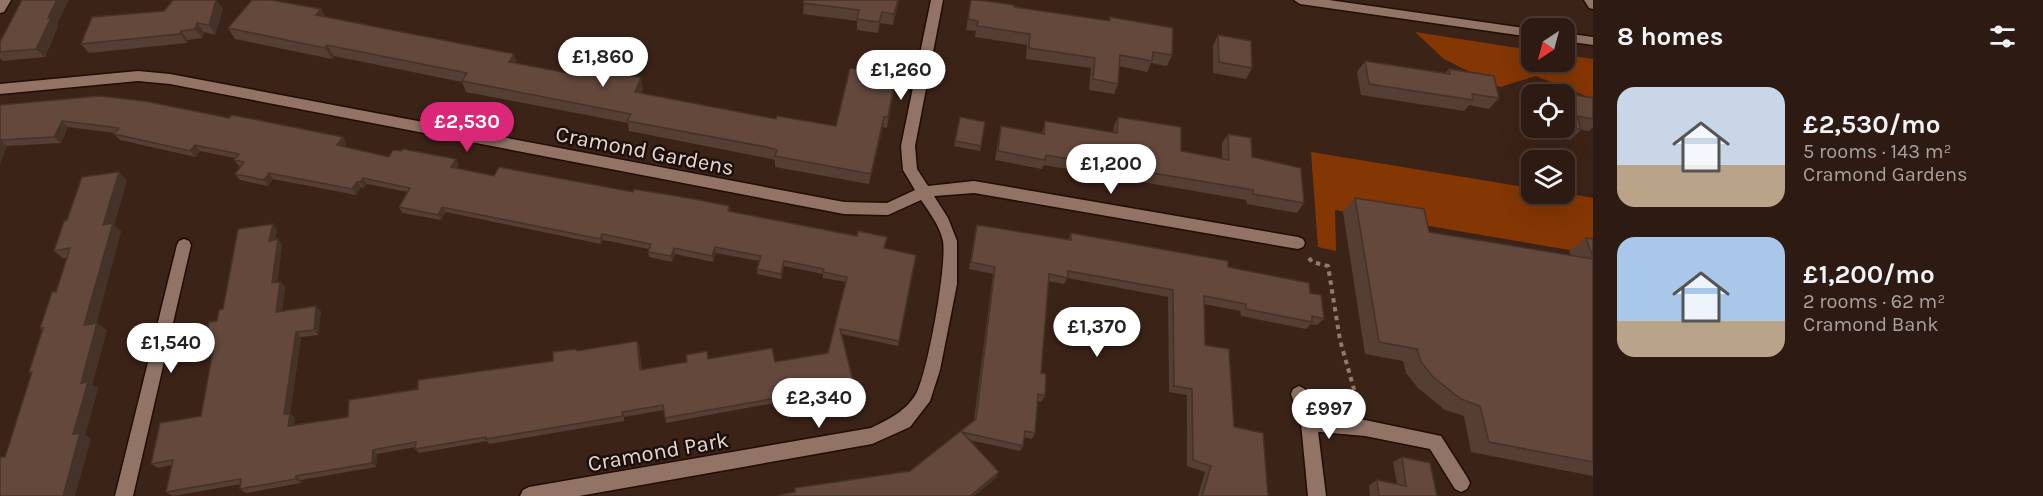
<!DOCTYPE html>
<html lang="en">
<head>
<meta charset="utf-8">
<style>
	:root { --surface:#2d1a12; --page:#35231b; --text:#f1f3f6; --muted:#a7a19f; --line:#483832; --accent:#db2777 }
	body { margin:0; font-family:Karla,sans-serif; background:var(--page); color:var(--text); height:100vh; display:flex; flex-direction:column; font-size:22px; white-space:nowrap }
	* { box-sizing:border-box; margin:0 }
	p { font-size:20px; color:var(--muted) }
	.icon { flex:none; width:33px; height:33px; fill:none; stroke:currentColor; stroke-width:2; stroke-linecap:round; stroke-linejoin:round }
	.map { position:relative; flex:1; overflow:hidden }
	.side { display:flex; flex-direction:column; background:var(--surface); width:450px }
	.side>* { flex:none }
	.needle { width:39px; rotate:216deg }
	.fabs { position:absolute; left:1521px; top:18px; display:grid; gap:12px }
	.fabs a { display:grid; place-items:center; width:54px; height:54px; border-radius:12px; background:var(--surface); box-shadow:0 6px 24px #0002,0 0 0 2px var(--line); font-size:30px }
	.price { position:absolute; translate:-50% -51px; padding:0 14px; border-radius:21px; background:#fff; color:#222; font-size:20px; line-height:39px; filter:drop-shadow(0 2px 3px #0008) }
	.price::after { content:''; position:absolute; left:50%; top:36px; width:18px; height:14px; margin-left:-9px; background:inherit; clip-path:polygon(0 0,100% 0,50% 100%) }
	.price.current { background:var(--accent); color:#fff }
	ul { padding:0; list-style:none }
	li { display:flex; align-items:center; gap:18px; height:150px; padding:0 24px }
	li span { display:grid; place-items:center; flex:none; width:168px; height:120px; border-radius:18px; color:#555 }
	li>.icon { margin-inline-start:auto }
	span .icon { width:72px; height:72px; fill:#fffc; stroke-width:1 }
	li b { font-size:26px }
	h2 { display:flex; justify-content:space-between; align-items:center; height:72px; padding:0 24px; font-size:26px }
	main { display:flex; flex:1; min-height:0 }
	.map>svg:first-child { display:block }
</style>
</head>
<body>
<main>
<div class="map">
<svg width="1593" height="496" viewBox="0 0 1593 496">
	<rect width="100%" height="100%" fill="#3c2318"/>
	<path fill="#843603" d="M1415 32 1531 50 1532 62H1564L1565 55 1593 59V99L1536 76 1500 87 1444 59Z
		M1311 152 1531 188 1532 194 1565 193 1593 198V254L1335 210 1336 251 1318 247Z"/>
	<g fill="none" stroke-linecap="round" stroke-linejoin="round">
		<g stroke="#220c03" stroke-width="3">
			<path id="service" d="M1309 415 1365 420 1441 436 1467 477 1470 483 1467 489 1461 492 1455 489 1430 449 1365 436 1309 431 1303 429 1301 423 1303 417Z"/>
		</g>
		<g stroke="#220c03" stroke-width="3">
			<path id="minor" d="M0 0H11L4 12 0 13Z
				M931 0H943L915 146 917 169 928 186 974 181 1298 237 1303 239 1305 243 1303 247 1298 249 974 193 934 196 948 218 957 241V284L940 370 930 401 910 427 872 444 579 496H520L523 490 529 487 871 428C889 419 907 411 917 392 928 370 947 265 943 241 940 226 929 212 921 200L888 215 844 214 170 84 138 81 0 94V84L138 71 170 74 844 202 887 203 915 190 903 170 901 146Z
				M1584 0H1593V9L1589 8Z
				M184 239 189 241 191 245 133 496H115L177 245 179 241Z
				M1299 386 1305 389 1317 423 1326 496H1308L1301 423 1291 394 1293 389Z"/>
		</g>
		<g stroke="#220c03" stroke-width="3">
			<path id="tertiary" d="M1294 0H1329L1532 29V37L1300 4Z
				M1564 33 1593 37V45L1564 41Z"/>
		</g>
		<path stroke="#907b72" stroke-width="4" stroke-dasharray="4.5 4.5" stroke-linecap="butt" d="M1309 258 1312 262 1328 266 1340 340 1359 407"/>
		<use href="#service" fill="#917466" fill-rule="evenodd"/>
		<use href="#minor" fill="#917466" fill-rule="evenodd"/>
		<use href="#tertiary" fill="#917466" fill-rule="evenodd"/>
	</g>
	<path fill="#553e33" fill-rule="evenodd" d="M216 0 223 9 215 35 204 32 202 38 188 40 187 43 89 53 81 44 164 11Z
		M804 0H899L893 25 880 23 878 33 857 30V21L803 14Z
		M971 0 1014 7 1109 21 1110 17 1172 55 1167 66 1151 63 1147 72 1119 66 1118 84 1114 94 1089 90 1091 68 1026 59 1027 45 975 37 976 31 966 30Z
		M325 17 517 63 643 88 641 94 776 119 836 126 895 85 887 128 883 127 869 184 775 167V160L767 158 629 131 628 123 466 92 462 82 334 56 332 59 235 39 228 28Z
		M57 24 58 26 45 57 3 61 0 58V42Z
		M1218 35 1252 68 1246 79 1213 73V46Z
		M1365 61 1445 73 1449 69 1499 98 1489 109 1469 105 1464 111 1361 95 1357 72Z
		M1530 87 1593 98V127L1589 131 1581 130 1570 140 1529 132 1520 98ZM1532 94H1564V128H1532Z
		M0 105 229 118 343 137 346 143 344 147 389 157 456 159 459 165 457 168 494 176 633 192 729 206 730 211 885 249 916 255 898 346 842 334 854 384V388L666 423 664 410 624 417V421L489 444 487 441 419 453 415 449V447L377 454 376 467 301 480V483L246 493 240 489 241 484 173 496 166 492 172 465 158 468 151 464 201 416 213 351 210 352 204 347 223 309 277 229 275 240 278 239 282 245 277 282H280L285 287 282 311H321L318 335 301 337 290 414 295 418 294 425 348 417 418 389 553 361 576 349 578 351 637 341 639 346 642 370 708 359 775 362 828 353 846 282 823 278V274L784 266 781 279 757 274V269L759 261 716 253 713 262 675 254 672 262 649 257 648 252 649 249 603 240 601 244 446 212 441 220 402 213 399 207 408 192 367 184 364 188 361 187 356 195 273 179 268 186 240 180 235 174 240 166H239L234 160 235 158 200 151 196 157 120 140 114 134 115 133 68 127 61 143 7 146 0 164Z
		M960 117 981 146 980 151 954 146Z
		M1118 117 1181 151 1222 159V143L1228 134 1252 157 1304 203 1297 213 1247 204 1246 200 1044 165 1042 169 995 160 999 135 1001 126 1042 133 1045 121 1113 133 1114 126Z
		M127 180 114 225 121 231 96 324 107 330 92 385 98 388 85 435 91 439 5 457 31 374 29 372 43 330 40 328 56 292 67 258H63L54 251 67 220Z
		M1355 198 1429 232 1571 256 1569 251 1586 238 1593 239V476L1471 452 1464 416 1445 410 1418 388 1406 373 1403 361 1365 354 1343 212Z
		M977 225 1068 240 1071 233 1228 267 1310 293 1324 319 1317 325 1311 324 1306 329 1241 316 1240 311 1204 304 1205 345 1234 427 1268 496H1198L1205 472 1187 466V395L1169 392 1168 297 1067 278 1064 284 1048 281 1041 373 1045 396 1041 402 1038 401 1035 433 1032 439 1024 437 1023 446 1020 451 969 440 999 472 996 478 974 496H778L910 471 974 420 993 274 969 269 975 232Z
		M1402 457 1437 496H1370L1369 485 1377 480 1397 484 1393 462Z"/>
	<path fill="#453229" d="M57 0H69L57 24 58 26 45 57 36 49 48 18Z
		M216 0 223 9 215 35 209 25Z
		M898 0H899L893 25 894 14Z
		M321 9 327 20 316 15Z
		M882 12 880 23 878 33 879 22Z
		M197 23 204 32 202 38 195 29Z
		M181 31 188 40 187 43 180 34Z
		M327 45 334 56 332 59 325 48Z
		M514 54 518 65 509 62Z
		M896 75 895 85 887 128 888 117Z
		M641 77 643 88 637 103 635 92Z
		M884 117 883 127 869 184 871 174Z
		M62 121 68 127 61 143 54 137Z
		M343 137 346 143 341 151 337 145Z
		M0 140 7 146 0 164Z
		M195 145 200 151 196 157 190 151Z
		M456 159 459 165 454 173 451 167Z
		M119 172 127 180 114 225 121 231 94 332 84 325 103 225Z
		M269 173 273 179 268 186 264 180Z
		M363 178 367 184 364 188 360 182Z
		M357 182 361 187 356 195 352 189Z
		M442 207 446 212 441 220 438 215Z
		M273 224 277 229 274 246 269 241Z
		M602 234 603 240 601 244 600 239Z
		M278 239 282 245 277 288 272 283Z
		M715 247 716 253 713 262 712 256Z
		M674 248 675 254 672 262 671 256Z
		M784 261V266L781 279V274Z
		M280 282 285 287 281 317 276 312Z
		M316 306 321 311 318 335 314 330Z
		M97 323 107 330 92 385 98 388 85 435 91 439 75 496H63L81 383Z
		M296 332 301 337 290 414 295 418 293 430 288 426 284 414Z
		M637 341 639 346 642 375 640 370Z
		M373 450 377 454 376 467 372 463Z
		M999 472 996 478 974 496H970Z
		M296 476 301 480V483L295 479Z"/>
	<path fill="#63483b" stroke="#453229" stroke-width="1.5" d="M22 0H57L48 18H51L36 49 0 52V42Z
		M173 0H216L209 25 197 23 195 29 181 31 180 34 81 44 92 17 164 11Z
		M252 0H271L321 9 316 15 514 54 509 62 567 73 570 67 641 77 635 92 776 119 777 116 836 126 850 68 896 75 888 117H884L871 174 775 156 777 150 766 147 627 121 631 114 462 81 467 73 327 45 325 48 228 28Z
		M804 0H898L894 14 882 12 879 22 857 19 859 10 803 3Z
		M971 0H978L1014 5V7L1110 21V17L1173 28 1172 55 1153 52 1152 61 1120 55 1118 84 1093 79 1095 58 1029 48 1030 34 977 26 978 21 968 19Z
		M1218 35 1251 41 1252 68 1219 62Z
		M1365 61 1450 74 1449 69 1494 76 1499 98 1472 94 1473 100 1369 84Z
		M1530 87 1593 98V119L1577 116 1581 129 1564 126V94H1532Z
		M99 96 144 101 229 118 232 115 343 137 337 145 389 157 393 150 401 151 403 149 456 159 451 167 494 176 499 167 633 192 634 189 694 199 729 206 728 211 857 236 858 231 887 237 884 248 916 255 899 341 840 329 854 384 665 418 663 405 622 412 623 416 486 439V437L415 449 416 442 373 450 372 463 296 476 295 479 240 489 241 479 166 492 173 460 151 464 160 423 201 416 214 345 204 347 209 322 217 321 219 310 223 309 238 229 273 224 269 241 278 239 272 283 280 282 276 312 316 306 314 330 296 332 284 414H290L288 426 348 417 349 400 418 389V380L553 361V352L576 349 577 351 637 341 640 370 687 362 686 355 707 351 708 359 772 348 775 362 828 353 847 277 823 272 824 269 784 261 781 274 757 269 761 256 715 247 712 256 674 248 671 256 648 252 651 244 602 234 600 239 442 207 438 215 399 207 410 188 363 178 360 182H357L352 189 269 173 264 180 235 174 244 162 234 160 239 154 195 145 190 151 114 134 119 128 62 121 54 137 0 140V105Z
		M960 117 985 122 981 146 955 141Z
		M1118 117 1181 127V151L1229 160 1228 134 1251 138 1252 157 1301 168 1304 203 1253 194V190L1046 155 1045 160 998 151 1001 126 1044 134 1045 121 1117 133Z
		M119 172 103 225 113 223 84 325 97 323 81 383 88 382 73 434 80 433 63 496H0V457H5L32 372H29L43 328H40L52 292H56L70 248 54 251 64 221 67 220 82 177Z
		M1355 198 1424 209 1429 232 1593 259V462L1489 442 1480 406 1461 399 1433 377 1421 362 1417 349 1379 342Z
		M977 225 1071 240V233L1228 261V267L1309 283 1310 293 1321 295 1324 319 1312 316V322L1246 309V304L1204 296 1205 345 1229 349 1234 427 1263 433 1268 496H1202L1211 466 1193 460 1192 389 1174 386 1173 290 1068 271V278L1049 274 1041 373 1046 374 1045 396 1038 394 1035 433 1025 431 1023 446 962 432 999 472 970 496H778V495L795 492V488L910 471 976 419 995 267 971 262Z
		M1586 238 1593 239V257Z
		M1402 457 1430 463 1437 496H1379L1377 480 1406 486Z"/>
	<g text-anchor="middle" stroke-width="5" stroke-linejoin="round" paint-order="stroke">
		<g font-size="22" fill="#e8d7d0" stroke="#1b100b">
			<text transform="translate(645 150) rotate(11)" y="8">Cramond Gardens</text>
			<text transform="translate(658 451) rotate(-10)" y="8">Cramond Park</text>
		</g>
	</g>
</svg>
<div class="fabs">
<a><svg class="needle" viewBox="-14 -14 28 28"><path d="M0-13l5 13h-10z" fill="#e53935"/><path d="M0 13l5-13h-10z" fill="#a7a19f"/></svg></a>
<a><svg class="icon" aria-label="locate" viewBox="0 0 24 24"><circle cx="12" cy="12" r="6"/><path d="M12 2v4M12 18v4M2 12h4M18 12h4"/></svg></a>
<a><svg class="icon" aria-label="layers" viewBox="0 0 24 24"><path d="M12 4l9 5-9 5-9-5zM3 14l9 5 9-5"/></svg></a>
</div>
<b class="price" style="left:603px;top:88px">£1,860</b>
<b class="price" style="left:901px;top:101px">£1,260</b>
<b class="price current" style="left:467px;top:153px">£2,530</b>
<b class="price" style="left:1111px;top:195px">£1,200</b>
<b class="price" style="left:1097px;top:358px">£1,370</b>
<b class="price" style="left:171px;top:374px">£1,540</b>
<b class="price" style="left:819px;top:429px">£2,340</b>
<b class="price" style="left:1329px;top:440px">£997</b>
</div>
<section class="side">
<h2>8 homes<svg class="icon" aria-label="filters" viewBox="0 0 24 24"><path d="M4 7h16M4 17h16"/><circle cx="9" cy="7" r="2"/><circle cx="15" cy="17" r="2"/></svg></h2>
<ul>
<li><span style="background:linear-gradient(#c9d6e8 65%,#b9a48a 0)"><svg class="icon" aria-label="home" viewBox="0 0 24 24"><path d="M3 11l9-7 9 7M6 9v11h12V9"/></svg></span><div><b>£2,530/mo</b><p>5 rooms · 143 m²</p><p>Cramond Gardens</p></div></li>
<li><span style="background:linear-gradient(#a9c7e8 70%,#b9a48a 0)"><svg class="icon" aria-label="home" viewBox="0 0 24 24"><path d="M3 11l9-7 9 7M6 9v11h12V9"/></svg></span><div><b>£1,200/mo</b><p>2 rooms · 62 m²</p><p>Cramond Bank</p></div></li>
</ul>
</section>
</main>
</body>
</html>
